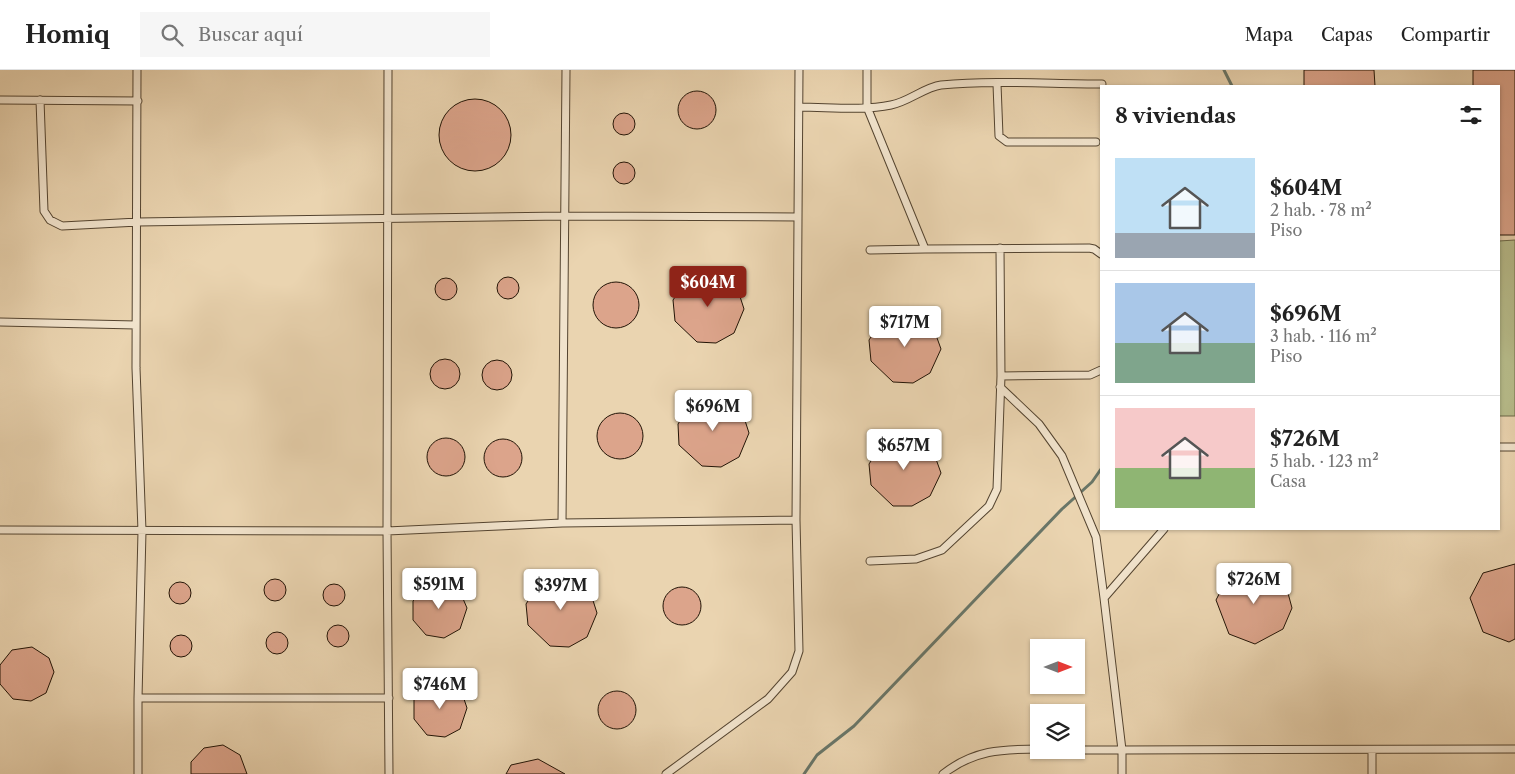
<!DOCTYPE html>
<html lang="es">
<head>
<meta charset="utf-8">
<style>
	:root { --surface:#fff; --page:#f6f6f6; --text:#222; --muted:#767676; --line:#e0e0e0; --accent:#8f2418 }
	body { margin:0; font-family:"Libre Caslon Text",serif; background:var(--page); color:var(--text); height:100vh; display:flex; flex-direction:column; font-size:19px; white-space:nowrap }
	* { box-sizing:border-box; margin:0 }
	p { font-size:16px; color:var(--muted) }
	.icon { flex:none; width:28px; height:28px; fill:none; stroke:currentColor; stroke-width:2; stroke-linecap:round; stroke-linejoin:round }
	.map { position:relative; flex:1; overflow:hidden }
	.details { position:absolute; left:1100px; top:15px; width:400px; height:445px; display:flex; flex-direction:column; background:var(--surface); border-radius:0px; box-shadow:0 1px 4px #0004 }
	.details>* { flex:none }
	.needle { width:32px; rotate:90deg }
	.fabs { position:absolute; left:1030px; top:569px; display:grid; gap:10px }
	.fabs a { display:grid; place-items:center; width:55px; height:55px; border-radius:0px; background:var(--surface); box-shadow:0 1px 4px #0004; font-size:25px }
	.price { position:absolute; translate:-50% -42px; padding:0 11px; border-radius:5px; background:#fff; color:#222; font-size:16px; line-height:32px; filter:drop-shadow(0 1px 2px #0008) }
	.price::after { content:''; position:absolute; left:50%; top:30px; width:15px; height:11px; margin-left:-8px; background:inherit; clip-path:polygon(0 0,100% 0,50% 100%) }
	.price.on { background:var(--accent); color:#fff }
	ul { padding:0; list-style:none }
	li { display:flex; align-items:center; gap:15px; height:125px; padding:0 15px }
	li+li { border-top:1px solid var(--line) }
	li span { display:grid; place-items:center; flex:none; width:140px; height:100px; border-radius:0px; color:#555 }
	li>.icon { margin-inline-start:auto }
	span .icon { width:60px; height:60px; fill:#fffc; stroke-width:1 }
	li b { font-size:21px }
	h2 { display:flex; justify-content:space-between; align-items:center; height:60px; padding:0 15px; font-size:21px }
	header { display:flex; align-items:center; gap:30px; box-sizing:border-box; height:70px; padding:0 25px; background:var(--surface); border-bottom:1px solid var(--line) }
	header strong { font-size:24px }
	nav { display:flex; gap:28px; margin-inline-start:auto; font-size:18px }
	.search { width:350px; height:45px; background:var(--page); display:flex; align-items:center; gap:12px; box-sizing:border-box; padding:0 18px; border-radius:0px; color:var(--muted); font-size:19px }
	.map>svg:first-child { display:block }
</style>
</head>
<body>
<header>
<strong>Homiq</strong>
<div class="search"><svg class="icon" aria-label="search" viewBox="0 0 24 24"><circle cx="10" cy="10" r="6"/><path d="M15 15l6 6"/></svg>Buscar aquí</div>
<nav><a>Mapa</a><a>Capas</a><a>Compartir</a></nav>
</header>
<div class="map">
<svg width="1515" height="704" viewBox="0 0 1515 704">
	<rect width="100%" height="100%" fill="#ead4b0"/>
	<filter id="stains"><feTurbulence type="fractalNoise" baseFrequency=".004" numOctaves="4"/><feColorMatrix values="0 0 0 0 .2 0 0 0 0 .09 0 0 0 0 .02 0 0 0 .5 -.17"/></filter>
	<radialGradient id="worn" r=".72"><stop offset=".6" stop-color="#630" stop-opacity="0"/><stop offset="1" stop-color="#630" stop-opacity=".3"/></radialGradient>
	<path fill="#b7bc8b" stroke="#6c6848" d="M1515 170V346H1499V171Z"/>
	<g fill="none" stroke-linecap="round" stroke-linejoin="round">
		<path stroke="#697668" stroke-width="3" d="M1224 0 1232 16
			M804 704 817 685 854 656 1062 439 1092 412 1101 399"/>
	</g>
	<path fill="#dca48b" stroke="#221406" d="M1304 0H1374L1375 16H1304Z
		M1473 0H1515V165H1499V16H1473Z
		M678 40a19 19 0 1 1 38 0a19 19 0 1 1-38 0Z
		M439 65a36 36 0 1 1 72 0a36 36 0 1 1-72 0Z
		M613 54a11 11 0 1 1 22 0a11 11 0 1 1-22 0Z
		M613 103a11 11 0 1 1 22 0a11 11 0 1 1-22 0Z
		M714 202 736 214 744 239 734 263 716 273 697 272 675 251 673 230 688 208Z
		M497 218a11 11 0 1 1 22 0a11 11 0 1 1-22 0Z
		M435 219a11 11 0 1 1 22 0a11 11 0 1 1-22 0Z
		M593 235a23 23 0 1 1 46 0a23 23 0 1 1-46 0Z
		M911 242 932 254 941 279 930 303 913 313 893 312 871 291 869 270 884 247Z
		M430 304a15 15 0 1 1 30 0a15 15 0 1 1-30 0Z
		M482 305a15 15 0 1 1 30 0a15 15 0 1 1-30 0Z
		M719 326 741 338 749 363 739 387 721 397 702 396 679 375 678 354 692 332Z
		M597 366a23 23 0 1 1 46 0a23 23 0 1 1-46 0Z
		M911 365 932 378 941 403 930 426 912 436H893L871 415 869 394 884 371Z
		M427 387a19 19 0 1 1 38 0a19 19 0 1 1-38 0Z
		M484 388a19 19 0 1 1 38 0a19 19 0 1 1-38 0Z
		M1515 494V569L1509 572 1483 562 1470 528 1483 503Z
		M1259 497 1285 512 1292 538 1283 559 1255 574 1229 564 1216 530 1229 505Z
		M567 505 589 518 597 543 587 567 569 577 550 576 528 555 526 534 541 511Z
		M264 520a11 11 0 1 1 22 0a11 11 0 1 1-22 0Z
		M169 523a11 11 0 1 1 22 0a11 11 0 1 1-22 0Z
		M444 513 461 524 467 538 460 559 444 568 426 565 413 550V531L425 516Z
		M323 525a11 11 0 1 1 22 0a11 11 0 1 1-22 0Z
		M663 536a19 19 0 1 1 38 0a19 19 0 1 1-38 0Z
		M327 566a11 11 0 1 1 22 0a11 11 0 1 1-22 0Z
		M266 573a11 11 0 1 1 22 0a11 11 0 1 1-22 0Z
		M170 576a11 11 0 1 1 22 0a11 11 0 1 1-22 0Z
		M32 577 49 588 54 602 46 623 31 631 13 629 0 614V595L12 580Z
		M445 613 462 623 467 638 460 659 445 667 427 665 414 649V630L426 616Z
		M598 640a19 19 0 1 1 38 0a19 19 0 1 1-38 0Z
		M223 675 240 685 247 704H191V692L204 678Z
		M538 689 565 704H506L511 695Z"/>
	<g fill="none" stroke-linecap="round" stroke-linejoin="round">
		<g stroke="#544430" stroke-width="9">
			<path id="service" d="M137 0 136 298 142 461 138 628V704
				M388 0 387 461 389 704
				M867 0V37L925 179 1089 178 1094 179 1101 184
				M997 14 999 66 1007 72H1096
				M0 30 138 31
				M40 30 44 141 50 150 62 156 138 152 564 146 798 147
				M799 37C829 37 862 41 891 35 908 32 925 17 941 15 994 10 1049 14 1102 14
				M870 180 925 179
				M0 252 136 255
				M1001 306 1090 305 1101 300
				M1000 317 1039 354 1062 386 1096 467 1104 528
				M1499 377H1515
				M562 453 566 0
				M0 460 387 461 562 453 796 450
				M870 491 916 489 942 480 989 436 997 419 1001 306 1000 178
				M138 628H389
				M1076 680H1122L1104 528 1164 459
				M1372 680V704
				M666 704 768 629 792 602 799 581 796 450 799 0
				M943 704C974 680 1001 679 1039 679
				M1122 704V680L1515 679"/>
		</g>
		<use href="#service" stroke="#f1e3cc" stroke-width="7"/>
	</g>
	<rect width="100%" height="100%" filter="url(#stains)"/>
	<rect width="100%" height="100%" fill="url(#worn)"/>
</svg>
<div class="fabs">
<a><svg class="needle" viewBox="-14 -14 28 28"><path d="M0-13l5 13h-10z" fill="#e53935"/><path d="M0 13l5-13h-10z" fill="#767676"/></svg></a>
<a><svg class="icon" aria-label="layers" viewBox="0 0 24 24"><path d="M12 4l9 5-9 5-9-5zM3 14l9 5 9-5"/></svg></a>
</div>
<b class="price on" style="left:708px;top:238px">$604M</b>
<b class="price" style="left:905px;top:278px">$717M</b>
<b class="price" style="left:713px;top:362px">$696M</b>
<b class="price" style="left:904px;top:401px">$657M</b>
<b class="price" style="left:1254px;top:535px">$726M</b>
<b class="price" style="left:439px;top:540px">$591M</b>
<b class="price" style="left:561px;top:541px">$397M</b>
<b class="price" style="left:440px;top:640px">$746M</b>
<section class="details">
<h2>8 viviendas<svg class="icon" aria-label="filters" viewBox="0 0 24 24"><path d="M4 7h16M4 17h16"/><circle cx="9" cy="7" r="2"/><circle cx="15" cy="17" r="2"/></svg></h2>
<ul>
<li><span style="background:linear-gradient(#bfe0f5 75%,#9aa5b1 0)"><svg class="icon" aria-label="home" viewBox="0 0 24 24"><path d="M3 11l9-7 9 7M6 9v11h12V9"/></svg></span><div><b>$604M</b><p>2 hab. · 78 m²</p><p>Piso</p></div></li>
<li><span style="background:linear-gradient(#a9c7e8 60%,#7fa58c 0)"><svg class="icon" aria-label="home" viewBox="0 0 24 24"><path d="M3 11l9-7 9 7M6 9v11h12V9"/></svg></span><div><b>$696M</b><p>3 hab. · 116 m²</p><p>Piso</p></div></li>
<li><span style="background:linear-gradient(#f6c9c9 60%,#8fb573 0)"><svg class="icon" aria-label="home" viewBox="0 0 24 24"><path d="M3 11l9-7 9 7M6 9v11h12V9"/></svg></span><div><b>$726M</b><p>5 hab. · 123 m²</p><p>Casa</p></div></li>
</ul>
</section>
</div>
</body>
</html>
